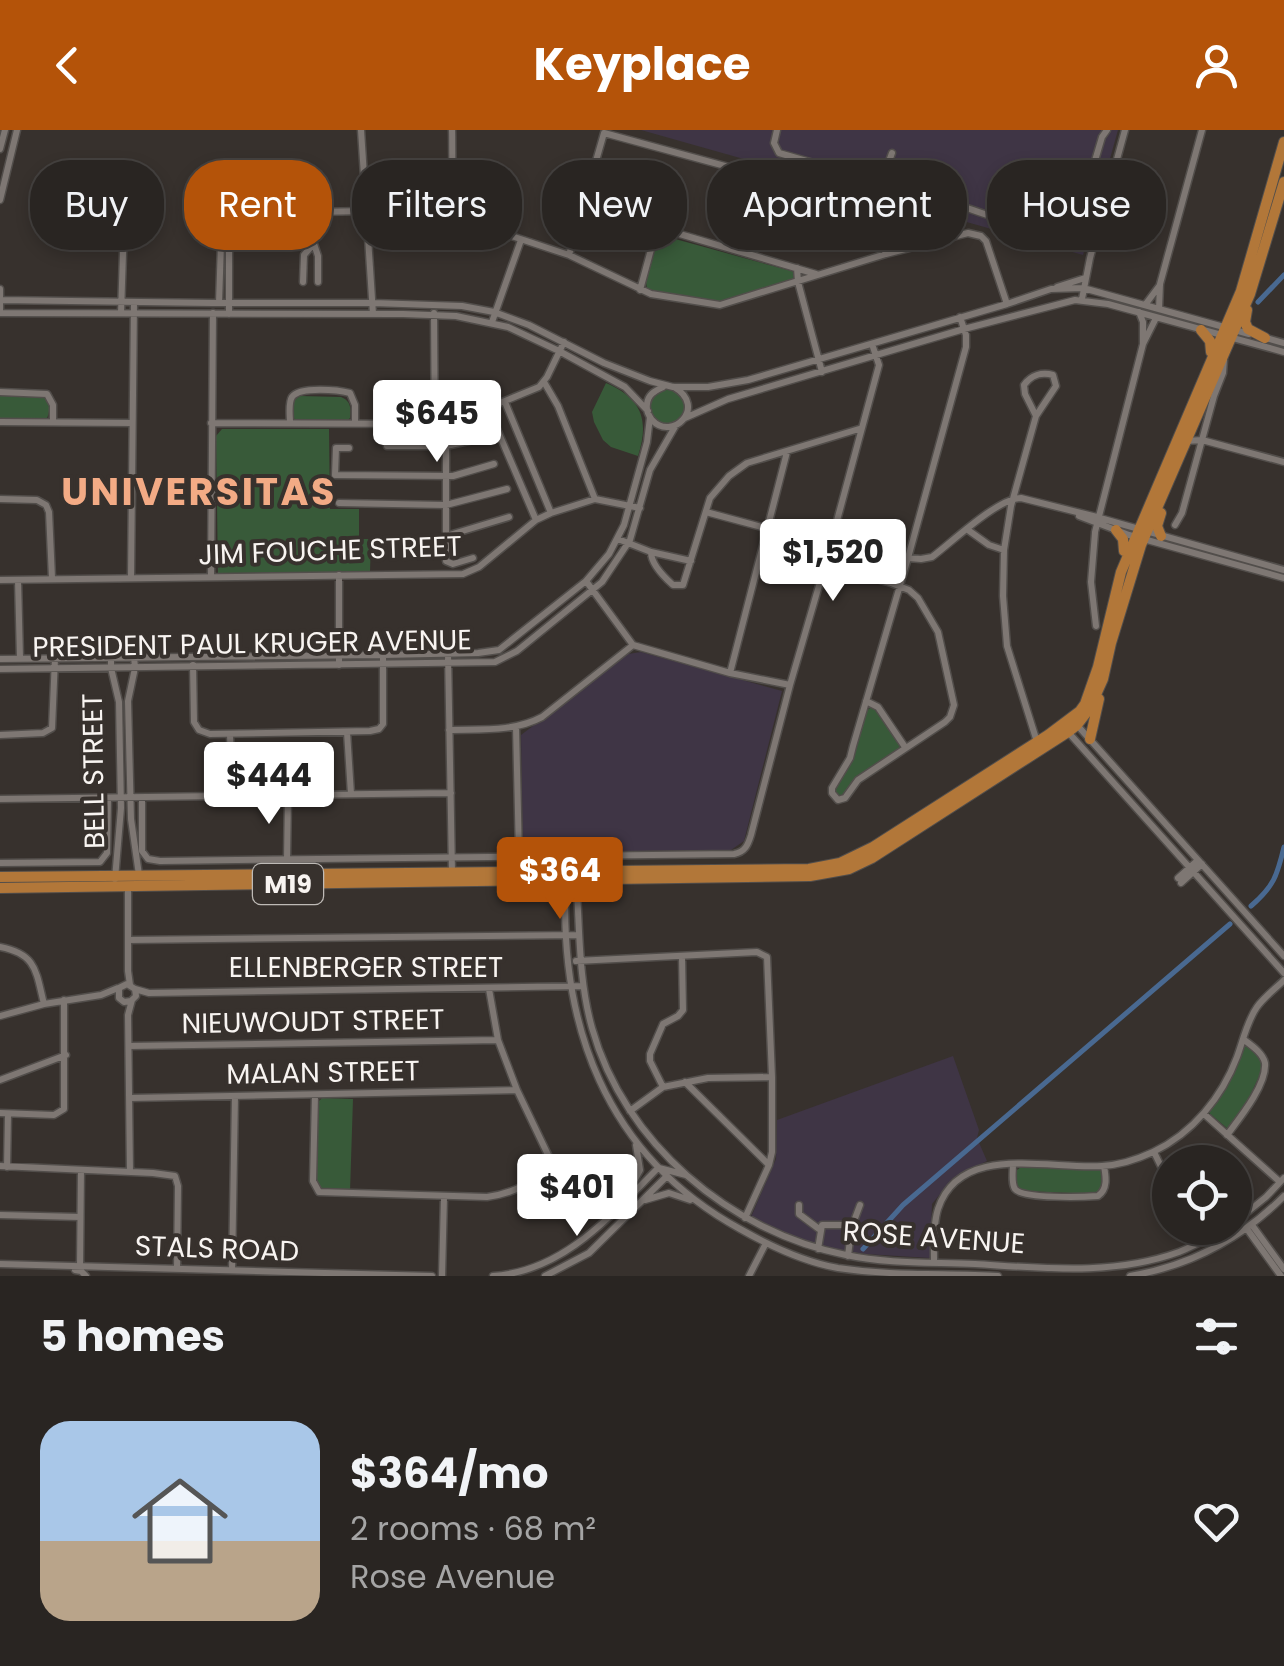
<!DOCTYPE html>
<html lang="en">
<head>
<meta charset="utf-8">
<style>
	:root { --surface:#292522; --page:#35312f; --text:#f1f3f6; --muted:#a5a5a5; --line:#454240; --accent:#b45309 }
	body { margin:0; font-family:Poppins,sans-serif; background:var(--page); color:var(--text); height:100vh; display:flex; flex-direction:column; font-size:38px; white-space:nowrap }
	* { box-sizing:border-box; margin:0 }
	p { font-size:32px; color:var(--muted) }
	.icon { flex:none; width:55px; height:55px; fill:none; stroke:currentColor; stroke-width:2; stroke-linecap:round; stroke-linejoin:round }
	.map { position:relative; height:1146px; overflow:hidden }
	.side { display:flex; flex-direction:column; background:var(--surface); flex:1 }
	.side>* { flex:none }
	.banner { position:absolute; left:30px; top:30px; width:1225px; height:90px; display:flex; gap:20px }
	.controls { position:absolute; left:1152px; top:1015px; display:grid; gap:20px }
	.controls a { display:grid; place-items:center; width:100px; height:100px; border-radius:50%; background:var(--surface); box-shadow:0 5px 15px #0003,0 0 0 2px var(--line); font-size:50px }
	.price { position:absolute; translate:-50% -85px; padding:0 22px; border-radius:10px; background:#fff; color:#222; font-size:32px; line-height:65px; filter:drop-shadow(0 2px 5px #0008) }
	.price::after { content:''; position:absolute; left:50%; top:60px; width:30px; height:22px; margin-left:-15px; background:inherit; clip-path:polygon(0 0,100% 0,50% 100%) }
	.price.active { background:var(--accent); color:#fff }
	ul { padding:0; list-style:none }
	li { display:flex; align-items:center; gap:30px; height:250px; padding:0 40px }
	li span { display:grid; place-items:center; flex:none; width:280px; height:200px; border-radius:30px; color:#555 }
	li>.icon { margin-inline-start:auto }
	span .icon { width:120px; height:120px; fill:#fffc; stroke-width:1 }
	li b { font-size:42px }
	h2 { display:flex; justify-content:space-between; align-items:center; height:120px; padding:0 40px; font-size:42px }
	.chip { padding:0 35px; border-radius:40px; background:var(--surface); box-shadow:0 5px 15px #0003,0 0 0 2px var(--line); font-size:35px; line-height:90px }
	.chip.active { background:var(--accent); color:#fff }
	header { display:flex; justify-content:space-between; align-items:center; height:130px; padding:0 40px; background:var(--accent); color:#fff; font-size:45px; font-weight:700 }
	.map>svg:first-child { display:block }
</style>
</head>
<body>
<header><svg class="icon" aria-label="back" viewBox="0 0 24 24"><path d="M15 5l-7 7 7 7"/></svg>Keyplace<svg class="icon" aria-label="person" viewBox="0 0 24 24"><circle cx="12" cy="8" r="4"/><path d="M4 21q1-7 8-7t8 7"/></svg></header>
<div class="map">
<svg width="1284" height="1146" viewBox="0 0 1284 1146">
	<rect width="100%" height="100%" fill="#37312d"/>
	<path fill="#3f3545" d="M641 0H1118L1083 125Z
		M641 522 782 561 744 711 731 720 523 722 521 605 628 524Z
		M953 926 979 1000 977 1008 987 1031 953 1048 932 1074 930 1128 865 1124 830 1118 806 1112 751 1087 776 1029 777 990Z"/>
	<path fill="#385a39" d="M668 107 795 142V152L719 173 654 163 647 159 646 152 657 113 661 108Z
		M606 253C641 268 650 289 638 326L611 317 603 310 594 292 592 282Z
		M649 277a18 18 0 1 1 36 0a18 18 0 1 1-36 0Z
		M0 265 44 266 48 268C50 276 50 283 46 290H0Z
		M300 266 341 267C351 271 351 278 350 288L345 293 297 292 293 287 294 270Z
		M222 299H329L330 379H359V409H371L370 442 218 443 216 306Z
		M870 578H875L902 616 856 648 844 667 840 668 835 661 836 655 866 581Z
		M1246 914 1257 921 1264 936 1245 976 1228 999 1209 983 1230 950 1244 915Z
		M322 968 353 969 350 1062H323L315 1055 319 971Z
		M1022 1036 1100 1038 1105 1054 1096 1064 1023 1061 1016 1055 1017 1040Z"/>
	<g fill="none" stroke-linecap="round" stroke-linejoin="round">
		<path stroke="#496991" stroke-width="5" d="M1258 172 1284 145
			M1251 776C1274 756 1277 746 1284 717
			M863 1119 903 1075 1230 794"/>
		<g stroke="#524e4b" stroke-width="9">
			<path id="minor" d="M361 0 373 184
				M452 0C453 25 449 74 466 91L569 125 651 164 720 175 886 124 968 103 981 106 986 111 1007 174
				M777 0 774 13 779 23 862 47 875 48
				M0 19 5 0
				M873 55a10 10 0 1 1 20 0a10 10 0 1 1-20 0Z
				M889 46 888 34 892 23
				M892 51 948 66 954 73
				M892 59 946 75 955 74C975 80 1007 94 1026 93 1059 91 1059 64 1103 76
				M1086 60 1106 66
				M819 61 826 37
				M0 70 17 0
				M1083 71 1102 7 1107 0
				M96 79 105 81 118 91 116 83 124 94 121 183
				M314 114 318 126V152
				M569 125 604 3 864 74 871 82 886 124
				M797 138 798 152 822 242
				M303 152 304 125 310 118V82
				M1057 157 1085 148
				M0 159V180
				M640 160 653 112 657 106 666 100 816 144
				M1082 169 1090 128 1125 0
				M0 170 213 173H373L462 176 494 182 529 195 604 233 650 251 673 257H708L748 250 1007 174 1051 159 1083 158 1249 204
				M219 173 222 84 366 81
				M1145 175 1160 155
				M1159 179 1160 154 1202 0
				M1139 182 1143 192V213
				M0 183 403 184 456 186 508 197 559 221 625 257 648 281
				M434 183 435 316
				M229 184V84
				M492 192 521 110
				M1266 208 1284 213
				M544 252 558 276 595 369
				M663 257C655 261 648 264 647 274 646 280 648 285 652 290 672 312 708 277 674 257
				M0 262 47 264 53 275V291
				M505 272 551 383
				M488 278 536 390
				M1036 286 1025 264 1024 255C1031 245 1042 242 1053 245L1056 256 1036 286 1011 376 1004 420 1003 466 1007 516 1038 615
				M685 288 728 269 964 199 1075 170 1108 174 1284 222
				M0 292 132 293
				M211 293 445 294 456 291 539 257 547 247 564 212
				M290 293C290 285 288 273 292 267 300 256 339 260 350 263L355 275V292
				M1186 311 1202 310 1284 332
				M387 316H446L482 308
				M446 316V431L453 434 473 428
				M349 318H336L335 345 453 346 494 334
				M0 369 37 370 46 375 49 382 52 448
				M339 373 446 375 507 359
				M706 382 769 399
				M1079 386 1129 405 1284 448
				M1175 395 1182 383 1214 266 1223 243 1224 230
				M968 400 989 415 1004 420
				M1095 402 1143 214 1156 188
				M1095 403 1091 452 1096 496
				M446 406 509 387
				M618 409 651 422 691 431
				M651 422C651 434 664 447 673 455H683L710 368 729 346 747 333 859 299
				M908 428 921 429 932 427C952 412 998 368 1021 368L1093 386 1284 440
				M825 435 891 453 909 460 918 468 938 502 954 575 950 587 945 592 858 650 845 668 838 670 832 663V658L850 628 853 616 908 428 966 217V205L960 187
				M131 447 134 173
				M211 447 213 183
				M0 450 463 444 479 437 536 390 551 383 595 369 640 378
				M18 450 20 528
				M586 451 633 515 730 543 790 555
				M448 523 452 742
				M111 526V538L119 572 121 678 115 749
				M134 526 135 538 128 571 131 689 139 745
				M0 529 383 525 478 523 499 520 586 451 609 424 624 395 647 312 650 287
				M193 535 194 592 199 600 210 604 370 601 379 599 383 594V525
				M339 535V445
				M0 539 495 532 517 521 602 452 630 410 650 340 676 295
				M730 543 787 322
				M866 571 878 577 905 617
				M1077 595 1284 826
				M516 597 519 726
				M449 600C481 599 514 602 542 587L633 515
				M347 602 351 664
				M1068 602 1284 843
				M230 604 232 665
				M0 605 43 603 52 598 55 528
				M0 669 451 663
				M142 669V721L148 729 160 731 734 724C745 722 748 715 751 705L790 555 825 435 879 235 872 214
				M287 729 288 666
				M0 733 100 732 107 723 108 669
				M566 746C558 894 605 1025 740 1099 770 1116 804 1132 838 1138 891 1146 945 1143 998 1146
				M576 747C580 798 578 848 592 898 624 1013 730 1102 846 1125 888 1134 932 1132 975 1134 1043 1138 1113 1146 1179 1122 1195 1116 1211 1106 1226 1098
				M1178 748 1198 730
				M1181 753 1202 734
				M128 756V841L130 855
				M128 810 578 805
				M0 817C37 824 36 842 44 874
				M576 831 757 822 767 827 772 947V1022L769 1035 745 1088
				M135 859 136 866 131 871 124 872 119 868V858L127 854 135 859 149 863 583 856
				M0 886 44 874 101 865 118 858
				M129 916 498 910
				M0 950 66 925
				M685 952 768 1034
				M663 957 650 931V924L663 894 678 886 683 880 682 827
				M315 965 313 1051 319 1062 487 1067C510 1064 541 1052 550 1029L517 960 498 910 489 859
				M130 968 517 960
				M630 981 663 957 708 948 772 947
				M0 983 54 985 64 979V870
				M1204 984 1280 1052
				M1227 1005C1239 989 1267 955 1265 933 1263 923 1251 915 1243 909
				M1154 1022 1170 1055
				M1013 1034C1013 1042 1011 1053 1015 1059 1023 1069 1083 1067 1098 1066 1108 1059 1106 1047 1104 1036
				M0 1036 153 1043 175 1046 178 1056 177 1139
				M7 1037 8 984
				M659 1038 686 1045
				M130 1042 128 885 132 870
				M627 1064 640 1040 636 1015
				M645 1070 669 1063 690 1070
				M799 1075V1084L819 1099
				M0 1085 80 1087
				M1235 1092 1266 1067 1284 1048
				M1252 1095 1284 1139
				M1190 1098 1197 1113
				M851 1099 860 1075
				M1247 1099 1281 1146
				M818 1119 822 1095H847L851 1102 848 1126
				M934 1132C934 1115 933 1095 938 1079 960 1012 1050 1040 1102 1036 1119 1035 1138 1029 1153 1022 1193 1003 1222 967 1237 927 1243 911 1247 891 1257 877 1264 867 1275 859 1284 850
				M0 1134 432 1146
				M80 1136 81 1040
				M75 1140 81 1141 86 1146
				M232 1140 235 966
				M442 1146 444 1067
				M493 1146C565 1141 611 1085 658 1038
				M545 1146 589 1123 667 1046
				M749 1146 766 1113
				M1130 1146C1190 1136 1241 1109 1284 1066"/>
		</g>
		<g stroke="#524e4b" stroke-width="12">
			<path id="highway" d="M1247 180 1245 192 1248 199 1265 208
				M1201 200 1210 211 1211 222
				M1161 383 1157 396 1161 406
				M1116 400 1123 409 1124 421
				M1090 609 1099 569
				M0 747 809 739 840 733 873 717 1048 605 1080 581 1085 574 1098 537 1121 442 1241 161 1284 12
				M0 758 810 746 849 739 872 728 1068 602 1077 595 1090 578 1103 549 1111 513 1141 415 1250 164 1284 52"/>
		</g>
		<use href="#minor" stroke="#7e7773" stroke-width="6"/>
		<use href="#highway" stroke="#b27739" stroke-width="10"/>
	</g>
	<g text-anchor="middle" stroke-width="8" stroke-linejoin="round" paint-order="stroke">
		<rect fill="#37312d" stroke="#bebab6" stroke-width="2.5" x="253" y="734" width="70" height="40" rx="8"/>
		<g font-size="25" font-weight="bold" fill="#f8f4f1">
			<text x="288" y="763">M19</text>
		</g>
		<g font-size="28" fill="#f8f4f1" stroke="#37312d">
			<text transform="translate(330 420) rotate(-2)" y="10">JIM FOUCHE STREET</text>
			<text transform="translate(252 513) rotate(-1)" y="10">PRESIDENT PAUL KRUGER AVENUE</text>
			<text transform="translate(93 641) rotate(-91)" y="10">BELL STREET</text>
			<text x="366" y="847">ELLENBERGER STREET</text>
			<text transform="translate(313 891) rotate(-1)" y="10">NIEUWOUDT STREET</text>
			<text transform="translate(323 942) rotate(-1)" y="10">MALAN STREET</text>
			<text transform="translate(934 1107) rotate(4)" y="10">ROSE AVENUE</text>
			<text transform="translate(217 1118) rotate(2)" y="10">STALS ROAD</text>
		</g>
		<g font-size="38" font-weight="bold" letter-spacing="2.5" fill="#f3ab85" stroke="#37312d">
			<text x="199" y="375">UNIVERSITAS</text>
		</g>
	</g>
</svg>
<div class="controls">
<a><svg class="icon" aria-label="locate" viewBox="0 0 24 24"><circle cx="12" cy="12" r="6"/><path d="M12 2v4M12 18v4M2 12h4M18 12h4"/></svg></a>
</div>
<b class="price" style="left:437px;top:335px">$645</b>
<b class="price" style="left:833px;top:474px">$1,520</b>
<b class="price" style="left:269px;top:697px">$444</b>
<b class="price active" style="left:560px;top:792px">$364</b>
<b class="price" style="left:577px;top:1109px">$401</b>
<div class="banner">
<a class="chip">Buy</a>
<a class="chip active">Rent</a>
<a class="chip">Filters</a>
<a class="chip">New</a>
<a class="chip">Apartment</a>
<a class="chip">House</a>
</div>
</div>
<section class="side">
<h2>5 homes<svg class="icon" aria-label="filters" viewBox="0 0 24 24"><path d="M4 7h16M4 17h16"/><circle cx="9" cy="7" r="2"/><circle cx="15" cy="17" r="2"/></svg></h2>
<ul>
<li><span style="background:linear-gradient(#a9c7e8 60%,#b9a48a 0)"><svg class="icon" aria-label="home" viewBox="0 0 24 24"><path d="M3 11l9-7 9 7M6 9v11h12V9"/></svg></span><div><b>$364/mo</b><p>2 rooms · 68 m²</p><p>Rose Avenue</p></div><svg class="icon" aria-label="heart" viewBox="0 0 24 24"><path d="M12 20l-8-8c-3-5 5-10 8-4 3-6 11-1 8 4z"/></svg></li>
</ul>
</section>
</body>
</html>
